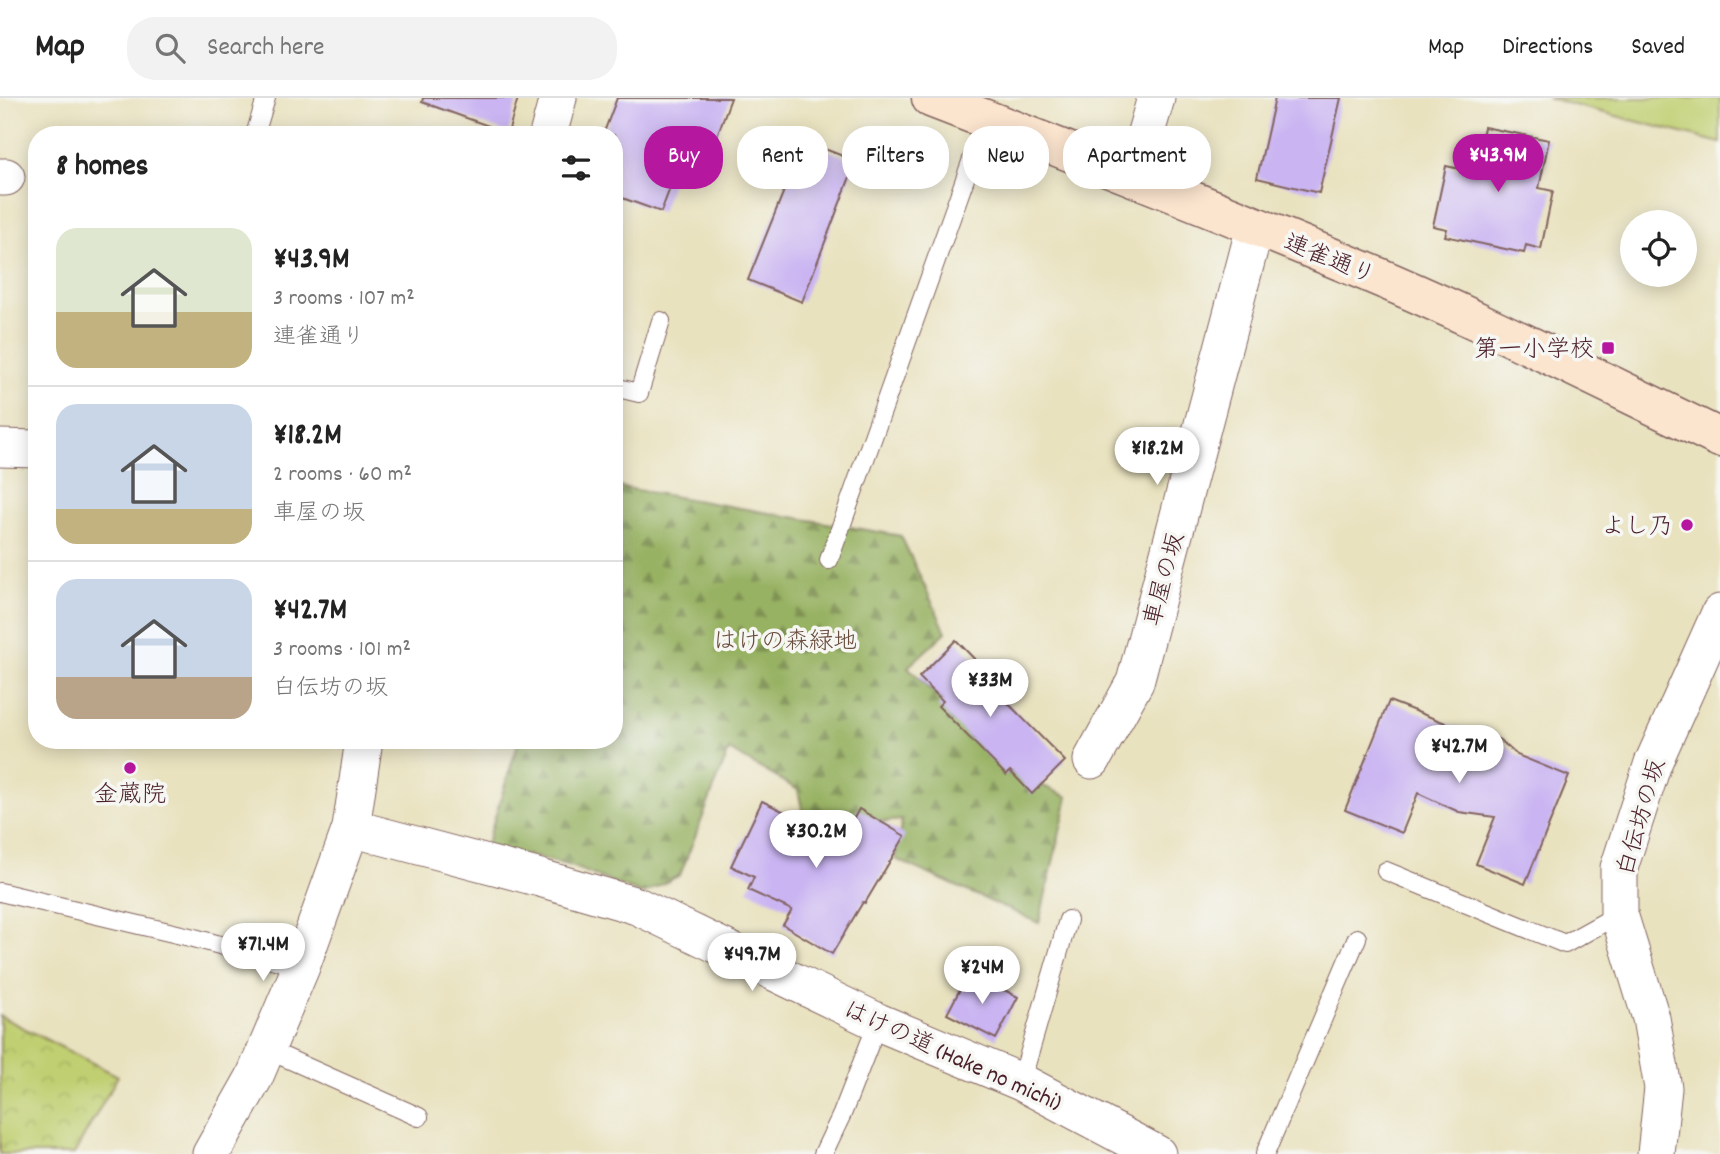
<!DOCTYPE html>
<html lang="en">
<head>
<meta charset="utf-8">
<style>
	:root { --surface:#fff; --page:#f2f2f2; --text:#222; --muted:#767676; --line:#e0e0e0; --accent:#b5179e }
	body { margin:0; font-family:Dekko,"Klee One",sans-serif; background:var(--page); color:var(--text); height:100vh; display:flex; flex-direction:column; font-size:26px; white-space:nowrap }
	* { box-sizing:border-box; margin:0 }
	p { font-size:23px; color:var(--muted) }
	.icon { flex:none; width:38px; height:38px; fill:none; stroke:currentColor; stroke-width:2; stroke-linecap:round; stroke-linejoin:round }
	.map { position:relative; flex:1; overflow:hidden }
	.details { position:absolute; left:28px; top:28px; width:595px; height:623px; display:flex; flex-direction:column; background:var(--surface); border-radius:28px; box-shadow:0 4px 18px #0003 }
	.details>* { flex:none }
	.top-card { position:absolute; left:644px; top:28px; width:665px; height:63px; display:flex; gap:14px }
	.tools { position:absolute; left:1620px; top:112px; display:grid; gap:14px }
	.tools a { display:grid; place-items:center; width:77px; height:77px; border-radius:50%; background:var(--surface); box-shadow:0 4px 18px #0003; font-size:35px }
	.price { position:absolute; translate:-50% -60px; padding:0 16px; border-radius:24px; background:#fff; color:#222; font-size:23px; line-height:46px; filter:drop-shadow(0 2px 4px #0008) }
	.price::after { content:''; position:absolute; left:50%; top:42px; width:21px; height:16px; margin-left:-10px; background:inherit; clip-path:polygon(0 0,100% 0,50% 100%) }
	.price.selected { background:var(--accent); color:#fff }
	ul { padding:0; list-style:none }
	li { display:flex; align-items:center; gap:21px; height:175px; padding:0 28px }
	li+li { border-top:2px solid var(--line) }
	li span { display:grid; place-items:center; flex:none; width:196px; height:140px; border-radius:21px; color:#555 }
	li>.icon { margin-inline-start:auto }
	span .icon { width:84px; height:84px; fill:#fffc; stroke-width:1 }
	li b { font-size:30px }
	h2 { display:flex; justify-content:space-between; align-items:center; height:84px; padding:0 28px; font-size:30px }
	.pill { padding:0 24px; border-radius:28px; background:var(--surface); box-shadow:0 4px 18px #0003; font-size:24px; line-height:63px }
	.pill.selected { background:var(--accent); color:#fff }
	header { display:flex; align-items:center; gap:42px; box-sizing:border-box; height:98px; padding:0 35px; background:var(--surface); border-bottom:2px solid var(--line) }
	header strong { font-size:33px }
	nav { display:flex; gap:38px; margin-inline-start:auto; font-size:24px }
	.search { width:490px; height:63px; background:var(--page); display:flex; align-items:center; gap:18px; box-sizing:border-box; padding:0 24px; border-radius:28px; color:var(--muted); font-size:26px }
	.map>svg:first-child { display:block }
</style>
</head>
<body>
<header>
<strong>Map</strong>
<div class="search"><svg class="icon" aria-label="search" viewBox="0 0 24 24"><circle cx="10" cy="10" r="6"/><path d="M15 15l6 6"/></svg>Search here</div>
<nav><a>Map</a><a>Directions</a><a>Saved</a></nav>
</header>
<div class="map">
<svg width="1720" height="1056" viewBox="0 0 1720 1056">
	<defs>
		<pattern id="forest-firs" width="22" height="20" patternUnits="userSpaceOnUse" patternTransform="scale(1.75)"><rect width="22" height="20" fill="#98b263"/><path d="M5 1l3.5 6h-7zM16 11l3.5 6h-7z" fill="#7e9052"/></pattern>
		<pattern id="park-crowns" width="20" height="18" patternUnits="userSpaceOnUse" patternTransform="scale(1.75)"><rect width="20" height="18" fill="#c0cf71"/><path d="M2 6a3 3 0 1 1 6 0M12 15a3 3 0 1 1 6 0" fill="none" stroke="#a6b162"/></pattern>
	</defs>
	<rect width="100%" height="100%" fill="#f6f6f2"/>
	<filter id="ink" filterUnits="userSpaceOnUse"><feTurbulence type="fractalNoise" baseFrequency=".0143" numOctaves="2"/><feDisplacementMap in="SourceGraphic" scale="14" xChannelSelector="R" yChannelSelector="G"/><feConvolveMatrix kernelMatrix="1 2 1 2 8 2 1 2 1" color-interpolation-filters="sRGB"/></filter>
	<filter id="wash" filterUnits="userSpaceOnUse"><feTurbulence type="fractalNoise" baseFrequency=".00686" numOctaves="4" result="noise"/><feDisplacementMap in="SourceGraphic" scale="28" xChannelSelector="R" yChannelSelector="G"/><feGaussianBlur stdDeviation="1.57" result="paint"/><feColorMatrix in="noise" values="0 0 0 0 0 0 0 0 0 0 0 0 0 0 0 0 0 1.4 0 .05"/><feComposite in="paint" operator="in"/></filter>
	<g filter="url(#wash)">
		<rect width="100%" height="100%" fill="#e9e2bf"/>
		<path fill="#c0cf71" stroke="#85774e" stroke-width="2" d="M1547 0H1720V45Z"/>
		<path fill="url(#forest-firs)" stroke="#716847" stroke-width="2" d="M614 388 901 438 946 534 908 569 1012 674 1068 699 1039 825 895 761 902 722 871 725 808 739 798 692 729 652 680 777 643 796 568 767 486 748 519 642H614Z"/>
		<path fill="url(#park-crowns)" stroke="#85774e" stroke-width="2" d="M0 918 118 978 74 1056H0Z"/>
		<g id="blocks">
			<path fill="#cab5f2" d="M423 0H518L508 35 422 4Z
				M617 0H731L712 51 688 42 661 114 614 97V37H603Z
				M1275 0H1341L1319 95 1257 80Z
				M1484 29 1549 42 1539 90 1553 93 1541 151 1526 147 1524 155 1445 138 1447 131 1433 128 1446 68 1460 71 1462 58 1477 61Z
				M804 43 856 63 802 204 748 182Z
				M956 542 985 572 980 577 1065 663 1032 696 1010 673 1006 677 938 608 943 603 919 579Z
				M1389 603 1453 628 1475 632 1488 636 1500 642 1517 657 1569 678 1525 786 1476 766 1495 719 1459 714 1418 695 1402 735 1345 712Z
				M762 703 842 742 859 711 905 738 865 805 863 804 832 856 783 827 792 812 748 792 754 779 731 768Z
				M969 874 1018 899 996 941 947 916Z"/>
		</g>
	</g>
	<g filter="url(#ink)">
		<use href="#blocks" fill-opacity="0" stroke="#82635f" stroke-width="2"/>
		<g fill="none" stroke-linecap="round" stroke-linejoin="round">
			<g stroke="#82635f" stroke-width="20">
				<path id="service" d="M255 37 266 0
					M614 289 639 295 661 223
					M829 462 986 22
					M1386 773 1565 846 1619 816
					M0 794 194 840 301 869
					M266 951 419 1019
					M1021 984 1068 822
					M823 1056 842 1016 878 924
					M1265 1056 1357 840"/>
			</g>
			<g stroke="#82635f" stroke-width="39">
				<path id="minor" d="M548 37 558 0
					M0 79H6
					M1133 79 1156 0
					M0 350 37 351
					M1092 662 1135 584 1255 129
					M351 730 540 780 637 808 878 924 1021 984 1157 1056
					M211 1056 254 980 301 869 351 730 364 642
					M1656 1056 1663 990 1651 920 1619 816V770L1653 665 1720 515"/>
			</g>
			<g stroke="#82635f" stroke-width="41">
				<path id="secondary" d="M931 0C1071 54 1211 109 1350 167 1476 219 1597 281 1720 340"/>
			</g>
			<use href="#service" stroke="#fff" stroke-width="18"/>
			<use href="#minor" stroke="#fff" stroke-width="37"/>
			<use href="#secondary" stroke="#fce5cf" stroke-width="38"/>
		</g>
	</g>
	<g fill="#b5179e" stroke="#f6f6f2" stroke-width="2.5">
		<rect x="1601" y="243" width="14" height="14" rx="3.5"/>
		<circle cx="1687" cy="427" r="7"/>
		<circle cx="130" cy="670" r="7"/>
	</g>
	<g text-anchor="middle" stroke-width="7" stroke-linejoin="round" paint-order="stroke">
		<g font-size="24" fill="#4a1f2b" stroke="#f6f6f2">
			<text transform="translate(1330 160) rotate(22)" y="8">連雀通り</text>
			<text transform="translate(1163 481) rotate(-75)" y="8">車屋の坂</text>
			<text transform="translate(1640 719) rotate(-74)" y="8">白伝坊の坂</text>
			<text transform="translate(953 957) rotate(24)" y="8">はけの道 (Hake no michi)</text>
		</g>
		<g font-size="24" fill="#4a1f2b" stroke="#f6f6f2" text-anchor="end">
			<text x="1594" y="258">第一小学校</text>
			<text x="1673" y="435">よし乃</text>
			<text x="130" y="703" text-anchor="middle">金蔵院</text>
		</g>
		<g font-size="24" fill="#684b3c" stroke="#f6f6f2">
			<text x="785" y="550">はけの森緑地</text>
		</g>
	</g>
</svg>
<div class="tools">
<a><svg class="icon" aria-label="locate" viewBox="0 0 24 24"><circle cx="12" cy="12" r="6"/><path d="M12 2v4M12 18v4M2 12h4M18 12h4"/></svg></a>
</div>
<b class="price selected" style="left:1498px;top:96px">¥43.9M</b>
<b class="price" style="left:1157px;top:389px">¥18.2M</b>
<b class="price" style="left:990px;top:621px">¥33M</b>
<b class="price" style="left:1459px;top:687px">¥42.7M</b>
<b class="price" style="left:816px;top:772px">¥30.2M</b>
<b class="price" style="left:263px;top:885px">¥71.4M</b>
<b class="price" style="left:752px;top:895px">¥49.7M</b>
<b class="price" style="left:982px;top:908px">¥24M</b>
<div class="top-card">
<a class="pill selected">Buy</a>
<a class="pill">Rent</a>
<a class="pill">Filters</a>
<a class="pill">New</a>
<a class="pill">Apartment</a>
</div>
<section class="details">
<h2>8 homes<svg class="icon" aria-label="filters" viewBox="0 0 24 24"><path d="M4 7h16M4 17h16"/><circle cx="9" cy="7" r="2"/><circle cx="15" cy="17" r="2"/></svg></h2>
<ul>
<li><span style="background:linear-gradient(#dfe7d0 60%,#c2b280 0)"><svg class="icon" aria-label="home" viewBox="0 0 24 24"><path d="M3 11l9-7 9 7M6 9v11h12V9"/></svg></span><div><b>¥43.9M</b><p>3 rooms · 107 m²</p><p>連雀通り</p></div></li>
<li><span style="background:linear-gradient(#c9d6e8 75%,#c2b280 0)"><svg class="icon" aria-label="home" viewBox="0 0 24 24"><path d="M3 11l9-7 9 7M6 9v11h12V9"/></svg></span><div><b>¥18.2M</b><p>2 rooms · 60 m²</p><p>車屋の坂</p></div></li>
<li><span style="background:linear-gradient(#c9d6e8 70%,#b9a48a 0)"><svg class="icon" aria-label="home" viewBox="0 0 24 24"><path d="M3 11l9-7 9 7M6 9v11h12V9"/></svg></span><div><b>¥42.7M</b><p>3 rooms · 101 m²</p><p>白伝坊の坂</p></div></li>
</ul>
</section>
</div>
</body>
</html>
